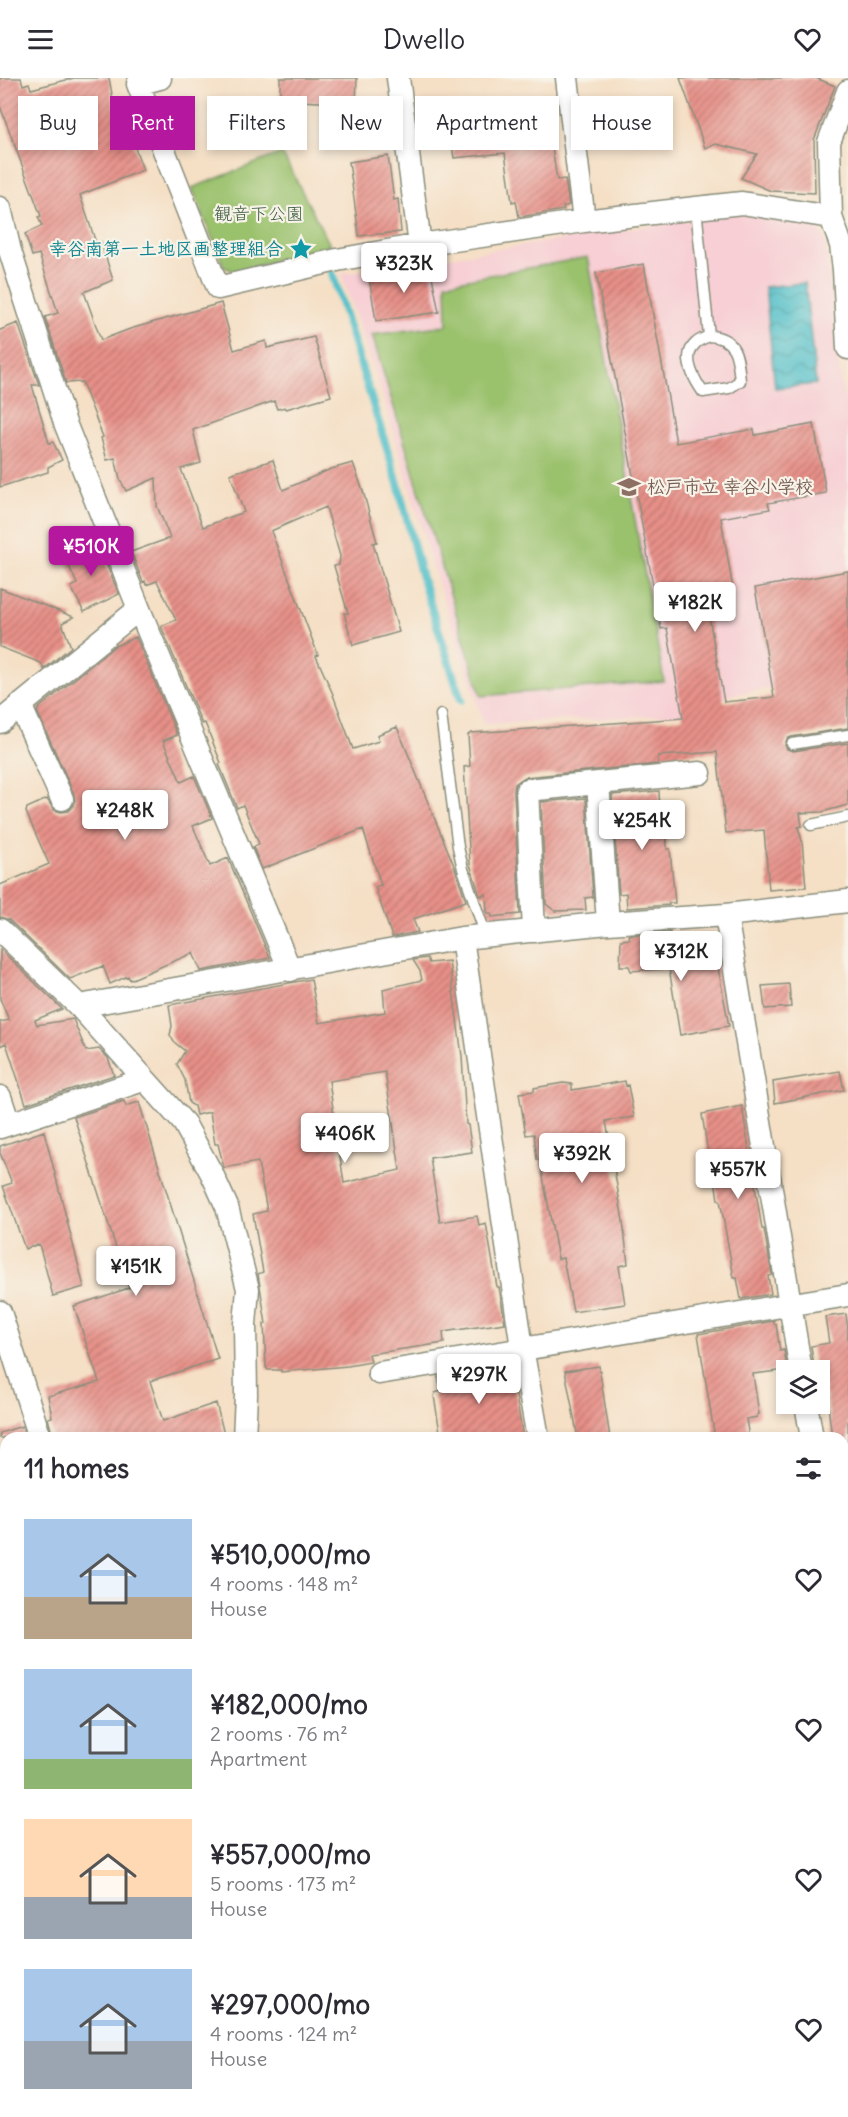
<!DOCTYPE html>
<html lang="en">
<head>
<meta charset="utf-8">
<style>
	:root { --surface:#fff; --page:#f7f7f7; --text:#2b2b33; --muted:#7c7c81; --accent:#b5179e }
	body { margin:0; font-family:Delius,"Klee One",sans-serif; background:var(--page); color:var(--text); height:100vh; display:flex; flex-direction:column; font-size:22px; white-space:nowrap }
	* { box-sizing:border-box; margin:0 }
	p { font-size:20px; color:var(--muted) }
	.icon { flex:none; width:33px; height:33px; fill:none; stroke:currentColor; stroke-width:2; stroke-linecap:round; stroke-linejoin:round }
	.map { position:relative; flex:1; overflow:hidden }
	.side { position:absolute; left:0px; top:1354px; width:849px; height:686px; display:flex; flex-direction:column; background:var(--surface); border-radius:18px 18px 0 0; box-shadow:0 3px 9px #0003 }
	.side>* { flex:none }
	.guide { position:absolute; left:18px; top:18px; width:813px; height:54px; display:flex; gap:12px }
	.controls { position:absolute; left:776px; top:1282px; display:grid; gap:12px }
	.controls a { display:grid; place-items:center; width:54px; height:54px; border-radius:0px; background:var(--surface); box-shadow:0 3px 9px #0003; font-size:30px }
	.price { position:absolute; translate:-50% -51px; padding:0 14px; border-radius:6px; background:#fff; color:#222; font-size:20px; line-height:39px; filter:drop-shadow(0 2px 3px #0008) }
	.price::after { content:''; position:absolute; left:50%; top:36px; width:18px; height:14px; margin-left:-9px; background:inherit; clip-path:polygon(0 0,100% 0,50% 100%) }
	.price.selected { background:var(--accent); color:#fff }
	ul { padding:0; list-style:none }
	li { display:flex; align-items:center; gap:18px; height:150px; padding:0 24px }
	li span { display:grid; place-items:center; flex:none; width:168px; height:120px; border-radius:0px; color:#555 }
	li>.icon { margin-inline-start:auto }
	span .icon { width:72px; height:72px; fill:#fffc; stroke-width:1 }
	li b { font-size:26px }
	h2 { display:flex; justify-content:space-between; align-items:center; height:72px; padding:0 24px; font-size:26px }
	.pill { padding:0 21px; border-radius:0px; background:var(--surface); box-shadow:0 3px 9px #0003; font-size:21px; line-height:54px }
	.pill.selected { background:var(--accent); color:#fff }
	header { display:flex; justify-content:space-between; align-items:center; height:78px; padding:0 24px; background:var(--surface); font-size:27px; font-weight:600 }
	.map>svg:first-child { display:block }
</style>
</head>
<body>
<header><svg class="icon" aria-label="menu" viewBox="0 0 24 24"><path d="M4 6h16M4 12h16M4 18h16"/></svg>Dwello<svg class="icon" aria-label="heart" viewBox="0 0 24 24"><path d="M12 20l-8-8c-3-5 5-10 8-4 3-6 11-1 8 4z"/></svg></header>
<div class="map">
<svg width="848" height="2039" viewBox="0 0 848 2039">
	<defs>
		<pattern id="water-waves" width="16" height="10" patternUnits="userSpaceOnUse" patternTransform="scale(1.5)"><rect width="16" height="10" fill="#52c0c9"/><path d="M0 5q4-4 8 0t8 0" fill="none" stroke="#439da4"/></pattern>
		<pattern id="building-hatch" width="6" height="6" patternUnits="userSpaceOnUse" patternTransform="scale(1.5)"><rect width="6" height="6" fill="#e79088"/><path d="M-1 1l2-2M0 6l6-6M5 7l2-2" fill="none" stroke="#bb7770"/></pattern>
	</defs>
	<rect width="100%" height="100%" fill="#f7f3e8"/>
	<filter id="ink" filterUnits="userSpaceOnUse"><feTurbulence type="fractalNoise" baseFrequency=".0167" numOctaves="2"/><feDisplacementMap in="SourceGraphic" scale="12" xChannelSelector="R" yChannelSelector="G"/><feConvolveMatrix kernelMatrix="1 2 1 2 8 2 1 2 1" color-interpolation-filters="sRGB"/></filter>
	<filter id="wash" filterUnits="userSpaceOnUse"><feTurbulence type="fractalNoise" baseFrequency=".008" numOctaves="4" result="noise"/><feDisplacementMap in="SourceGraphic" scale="24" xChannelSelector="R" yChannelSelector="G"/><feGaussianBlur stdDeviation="1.35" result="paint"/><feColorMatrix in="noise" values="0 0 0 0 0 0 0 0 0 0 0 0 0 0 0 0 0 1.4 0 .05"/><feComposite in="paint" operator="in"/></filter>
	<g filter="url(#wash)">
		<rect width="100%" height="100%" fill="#f5dfc5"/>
		<path fill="#f7cfd4" d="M738 134 814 147 825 159 841 305 848 332V598L729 617 707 635 484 646 432 486 382 315 341 196Z"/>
		<path fill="#9ac16c" stroke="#5c7f50" stroke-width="1.5" d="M282 75 330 167 236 194 224 189 192 110Z
			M588 179 664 603 481 618 372 257 447 247 446 205Z
			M0 1978 6 1989V2034H31L33 2039H0Z"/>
		<path fill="url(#water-waves)" stroke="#387e7e" stroke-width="1.5" d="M805 205 816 306 775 310 765 209Z"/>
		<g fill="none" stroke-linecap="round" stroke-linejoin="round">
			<path stroke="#52c0c9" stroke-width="8" d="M332 195 398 406 422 500 461 622"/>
		</g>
		<g id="blocks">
			<path fill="url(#building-hatch)" fill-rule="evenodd" d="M0 0H21L23 7 29 5 31 11 74 0H109L115 32 127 27 139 52 130 56 143 92 80 117 96 165 101 164 113 202 84 214 101 262 130 251 221 225 234 272 266 263 267 270 314 259 331 318 286 331 285 329 277 331 274 323 193 352 201 385 181 391 203 449 244 434 230 396 273 382 283 412 331 391 353 385 363 413 377 464 373 465 399 554 353 567 344 535H348L334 488 339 487 340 478 326 429 271 453 318 577 316 578 332 614 353 671 379 663 377 657 397 649 455 790 466 823 413 841 418 854 392 859 375 809 381 807 363 751 262 791 253 769 259 766 243 727 237 730 219 686 221 685 205 645 202 646 161 548 176 542 157 503 146 507 145 503 143 504 131 474 170 460 157 428 156 400 126 413 120 401 115 380 107 382 101 360 103 359 82 304 66 305 45 239 58 235 39 176 32 178 25 156 42 148 38 139 41 138 0 28Z
				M280 0H357L356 26 280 22Z
				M680 0H816L835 8 814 62 815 115 771 113 741 100 757 76 716 66 705 70Z
				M549 23 553 50H549L557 102 565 101 569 127 563 129 564 132 519 139 516 123 512 124 505 75 454 80 449 49 513 39 512 27Z
				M388 78 394 122 398 121 401 154 359 158 349 84Z
				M644 186 676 365 754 351 755 357 814 346 826 415 768 425 770 431 721 440 733 511 705 516 724 624 774 619 755 510 848 493V650L791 659 787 661 785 667 787 671 793 673 848 665V727L822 734 800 735 802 748 798 749 802 763 806 809 769 812 764 752 726 755 717 674 658 678V686L525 699 515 706 514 713 520 836 492 839 491 835H487L486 816 480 818 470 786 464 689 470 688 468 657 471 655 683 640 667 550 661 551 596 195Z
				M430 188 439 234 376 243 369 199Z
				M18 245 39 307H32L49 365 53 364 62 382 48 389V394L0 409V252Z
				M96 463 119 516 84 534 71 509 77 506 64 477Z
				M0 510 74 539 62 545 71 569 44 591 41 585 0 569Z
				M136 559 177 657 163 663 181 704 194 698 212 740 193 748 210 788 228 780 270 880 201 893 193 875 130 902 128 898 110 906 103 888 70 901 9 842 0 839V807L49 786 26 734 27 730 47 721 54 732 61 734 68 733 73 728 75 723 74 716 37 633 39 630 115 568Z
				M659 713 660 740H666L667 771H670L675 825H669V827L627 830 626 815 619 816 612 717Z
				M586 720 593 819 585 820 586 832 555 833 546 826 541 724Z
				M670 854V889L717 884 729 948 680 957 669 890 631 893 629 888H620L621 862 630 861 629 857Z
				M0 871 62 931 35 942 37 947 73 941 86 973 99 971 108 980 114 997 26 1026 6 965 0 968V944L9 942 0 921Z
				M427 880 429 885 449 883 462 978 466 1046 468 1047 472 1074 430 1080 440 1144 477 1138 479 1147 486 1145 497 1209H499L505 1245 443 1254 444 1265 369 1276 371 1284 348 1288 281 1294V1292H268L266 1289 264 1246H266L258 1196 263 1194 253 1136 267 1133 258 1084 224 1090 218 1066H215L210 1034 196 1037 194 1028 189 1025 185 1002 177 986 185 973 174 964 170 957 172 948 169 927 311 901 319 945 385 934 383 911 422 902 420 893 413 882ZM385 994 400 1092 344 1105 329 1003Z
				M789 906 791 929 765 931 762 908Z
				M840 993 844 1012 775 1025 773 1004Z
				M625 1003 626 1008 628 1007 634 1039 606 1043 623 1143 628 1186 619 1188 625 1226 573 1234 563 1180 558 1181 540 1082H537L534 1056 526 1057 519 1015 534 1013V1010L563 1005 572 1006V1012Z
				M124 1023 126 1028 139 1024 218 1281 150 1303 163 1343 216 1325 225 1360H53L48 1340 52 1339 48 1318 99 1304 74 1228 129 1210 74 1039Z
				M742 1028 762 1151H764L772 1197 768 1198 771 1216 741 1221 737 1200H734L720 1122H718L715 1101 712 1102 702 1036Z
				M44 1053 84 1209 53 1218 39 1166 25 1171 3 1108 12 1105 0 1075V1068Z
				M846 1236 848 1251V1377L843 1378V1360H832L827 1320 819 1288 814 1289 811 1268 829 1265 825 1239Z
				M774 1243V1246H776L780 1273 784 1272 787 1292 753 1296 759 1336 757 1337V1339L746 1341 749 1360H715L698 1256Z
				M511 1287 523 1360H441L434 1318 435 1315 441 1313 438 1299Z
				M599 1288 610 1360H578L565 1293Z
				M22 1348 26 1360H0V1355Z"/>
		</g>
	</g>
	<g filter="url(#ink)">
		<use href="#blocks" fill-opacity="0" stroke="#8a8e7c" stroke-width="1.5"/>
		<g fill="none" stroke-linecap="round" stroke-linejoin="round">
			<g stroke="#8a8e7c" stroke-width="13">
				<path id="lane" d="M696 130 709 258C737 259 738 280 740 303L729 310 703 314C694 301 681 278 696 265 699 262 705 260 709 258
					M441 637 458 769 463 791 486 858
					M792 666 848 657
					M811 747 848 739"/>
			</g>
			<g stroke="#8a8e7c" stroke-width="25">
				<path id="street" d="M160 0 138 6 218 210 337 182 420 167 584 143 696 130 742 125 831 139
					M398 0 420 167
					M567 0 584 143
					M848 13 829 64 831 139 841 167 844 192 848 270
					M0 130 10 173 65 345 139 531 290 892
					M20 627 62 721
					M0 644 139 531
					M598 705 608 845
					M726 837 801 1293
					M0 852 79 928 184 1045 212 1096 227 1129 248 1211 245 1246 246 1317 244 1360
					M534 853 527 712 700 695
					M462 860 522 1270 538 1360
					M79 928 462 860 608 845 726 837 848 823
					M0 1019 9 1046
					M0 1049 143 1002
					M0 1234 40 1360
					M379 1295 848 1217
					M806 1326 812 1360
					M0 1445 6 1443
					M843 1556 848 1587
					M843 1628 848 1627
					M0 1710 6 1708
					M0 1894 6 1895
					M0 1952 6 1963
					M44 2034 47 2039
					M296 2034 297 2039
					M409 2034 410 2039
					M539 2034 540 2039
					M650 2034 651 2039
					M847 2039 848 2030"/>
			</g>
			<use href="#lane" stroke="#fff" stroke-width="10"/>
			<use href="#street" stroke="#fff" stroke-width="22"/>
		</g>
	</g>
	<defs>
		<g id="sight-bare" transform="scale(1.8)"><path d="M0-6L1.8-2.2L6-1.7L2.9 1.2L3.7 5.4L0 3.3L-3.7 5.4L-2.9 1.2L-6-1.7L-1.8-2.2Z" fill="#0f9aa8" stroke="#f7f3e8" stroke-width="2.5" paint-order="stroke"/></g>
		<g id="school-bare" transform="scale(1.8)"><path d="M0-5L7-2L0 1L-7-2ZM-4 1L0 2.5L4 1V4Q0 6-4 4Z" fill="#8d6e63" stroke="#f7f3e8" stroke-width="2.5" paint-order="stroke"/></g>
	</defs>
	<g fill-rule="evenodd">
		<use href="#sight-bare" x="301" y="171"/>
		<use href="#school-bare" x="629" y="409"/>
	</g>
	<g text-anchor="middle" stroke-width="4.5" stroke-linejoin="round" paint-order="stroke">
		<g font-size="18" fill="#3e5e42" stroke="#f7f3e8">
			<text x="259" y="142">観音下公園</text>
		</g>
		<g font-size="18" font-weight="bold" fill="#0d838f" stroke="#f7f3e8" text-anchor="end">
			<text x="283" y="177">幸谷南第一土地区画整理組合</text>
		</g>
		<g font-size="18" font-weight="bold" fill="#785e54" stroke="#f7f3e8" text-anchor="start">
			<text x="647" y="415">松戸市立 幸谷小学校</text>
		</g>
	</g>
</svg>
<div class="controls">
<a><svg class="icon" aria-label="layers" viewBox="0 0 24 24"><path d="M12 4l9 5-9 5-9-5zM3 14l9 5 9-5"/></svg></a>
</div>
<b class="price" style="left:404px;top:216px">¥323K</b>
<b class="price selected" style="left:91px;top:499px">¥510K</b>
<b class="price" style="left:695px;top:555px">¥182K</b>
<b class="price" style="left:125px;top:763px">¥248K</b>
<b class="price" style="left:642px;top:773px">¥254K</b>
<b class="price" style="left:681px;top:904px">¥312K</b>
<b class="price" style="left:345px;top:1086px">¥406K</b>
<b class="price" style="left:582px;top:1106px">¥392K</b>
<b class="price" style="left:738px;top:1122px">¥557K</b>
<b class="price" style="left:136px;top:1219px">¥151K</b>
<b class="price" style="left:479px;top:1327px">¥297K</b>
<div class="guide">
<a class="pill">Buy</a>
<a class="pill selected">Rent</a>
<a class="pill">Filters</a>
<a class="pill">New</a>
<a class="pill">Apartment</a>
<a class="pill">House</a>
</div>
<section class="side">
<h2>11 homes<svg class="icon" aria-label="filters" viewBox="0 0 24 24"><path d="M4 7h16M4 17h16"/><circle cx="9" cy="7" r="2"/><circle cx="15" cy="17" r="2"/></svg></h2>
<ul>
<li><span style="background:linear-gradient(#a9c7e8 65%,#b9a48a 0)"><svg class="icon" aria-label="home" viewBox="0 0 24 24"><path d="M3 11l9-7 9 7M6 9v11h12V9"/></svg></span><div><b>¥510,000/mo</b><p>4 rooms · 148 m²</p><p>House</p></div><svg class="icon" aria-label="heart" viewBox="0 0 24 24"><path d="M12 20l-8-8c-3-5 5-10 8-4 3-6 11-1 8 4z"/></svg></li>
<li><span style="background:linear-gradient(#a9c7e8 75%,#8fb573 0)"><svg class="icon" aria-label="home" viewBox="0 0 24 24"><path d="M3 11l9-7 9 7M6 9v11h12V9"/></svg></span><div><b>¥182,000/mo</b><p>2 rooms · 76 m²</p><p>Apartment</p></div><svg class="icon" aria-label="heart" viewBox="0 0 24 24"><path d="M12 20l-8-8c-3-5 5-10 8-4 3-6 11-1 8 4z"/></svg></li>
<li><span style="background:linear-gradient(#ffd9b3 65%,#9aa5b1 0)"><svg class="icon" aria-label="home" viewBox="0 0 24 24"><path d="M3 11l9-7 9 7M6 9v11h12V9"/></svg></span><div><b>¥557,000/mo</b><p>5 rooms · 173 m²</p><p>House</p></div><svg class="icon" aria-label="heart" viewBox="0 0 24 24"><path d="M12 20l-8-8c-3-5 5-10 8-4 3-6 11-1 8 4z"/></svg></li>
<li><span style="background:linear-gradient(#a9c7e8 60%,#9aa5b1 0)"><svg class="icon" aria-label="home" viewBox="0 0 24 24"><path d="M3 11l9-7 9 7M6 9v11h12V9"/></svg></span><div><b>¥297,000/mo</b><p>4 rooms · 124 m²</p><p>House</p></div><svg class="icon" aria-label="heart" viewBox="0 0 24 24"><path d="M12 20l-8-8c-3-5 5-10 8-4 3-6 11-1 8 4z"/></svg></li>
</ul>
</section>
</div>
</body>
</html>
